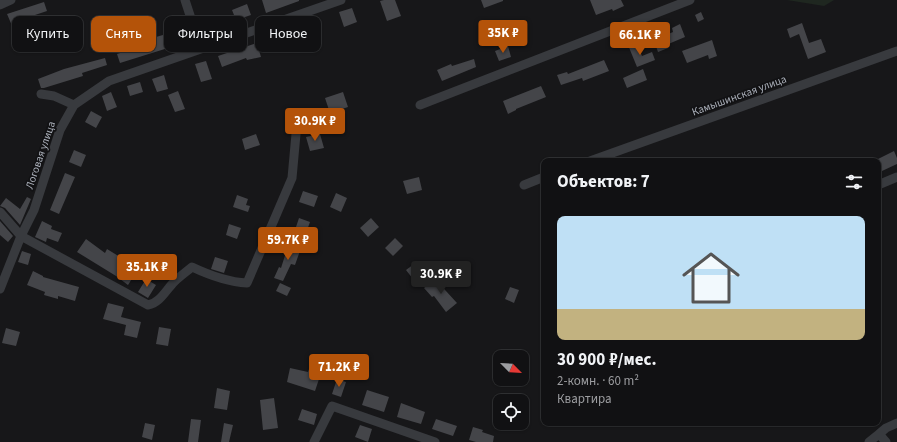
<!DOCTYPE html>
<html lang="ru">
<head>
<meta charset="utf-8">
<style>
	:root { --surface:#111113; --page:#1a1a1c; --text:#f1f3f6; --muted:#9c9da0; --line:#303133; --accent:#b45309 }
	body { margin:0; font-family:"Source Sans 3",sans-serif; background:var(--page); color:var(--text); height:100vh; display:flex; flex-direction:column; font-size:15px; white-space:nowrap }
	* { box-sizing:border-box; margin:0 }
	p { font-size:13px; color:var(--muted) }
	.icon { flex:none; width:22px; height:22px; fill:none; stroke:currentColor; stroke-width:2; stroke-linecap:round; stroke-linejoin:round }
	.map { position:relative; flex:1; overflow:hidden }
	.panel { position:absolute; left:541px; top:158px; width:340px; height:268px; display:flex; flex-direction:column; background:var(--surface); border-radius:8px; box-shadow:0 1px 3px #0004,0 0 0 1px var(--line) }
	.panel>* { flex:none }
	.guide { position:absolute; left:12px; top:16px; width:380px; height:36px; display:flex; gap:8px }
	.needle { width:26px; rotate:114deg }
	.controls { position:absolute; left:493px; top:350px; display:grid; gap:8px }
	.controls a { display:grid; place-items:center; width:36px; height:36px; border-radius:8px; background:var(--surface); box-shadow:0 1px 3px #0004,0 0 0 1px var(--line); font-size:20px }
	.price { position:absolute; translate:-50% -34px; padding:0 9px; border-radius:4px; background:var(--accent); color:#fff; font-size:13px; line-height:26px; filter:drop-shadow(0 1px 2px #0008) }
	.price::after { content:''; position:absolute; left:50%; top:24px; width:12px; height:9px; margin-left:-6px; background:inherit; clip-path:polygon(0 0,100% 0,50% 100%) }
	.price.active { background:#222; color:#fff }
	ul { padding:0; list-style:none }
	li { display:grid; align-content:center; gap:8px; height:212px; padding:0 16px }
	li+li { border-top:1px solid var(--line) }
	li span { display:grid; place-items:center; height:124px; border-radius:8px; color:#555 }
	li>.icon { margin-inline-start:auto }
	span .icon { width:72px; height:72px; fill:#fffc; stroke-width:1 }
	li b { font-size:17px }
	h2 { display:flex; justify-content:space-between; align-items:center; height:48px; padding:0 16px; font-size:17px }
	.pill { padding:0 14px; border-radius:8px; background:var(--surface); box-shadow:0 1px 3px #0004,0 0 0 1px var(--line); font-size:14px; line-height:36px }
	.pill.active { background:var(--accent); color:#fff }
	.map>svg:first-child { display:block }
</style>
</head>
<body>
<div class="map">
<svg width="897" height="442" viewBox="0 0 897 442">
	<rect width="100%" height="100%" fill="#171719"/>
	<path fill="#1f2720" d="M787 0H834L824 6Z"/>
	<path fill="#444549" d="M262 0H299V1L266 13Z
		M384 0H395L401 16 387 21 380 1Z
		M481 0H503V1L484 8Z
		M590 0H621L624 6 613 11 612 9 596 15Z
		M44 2 47 11 23 19 25 23 13 28 7 14Z
		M247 4 251 15 236 20 232 10Z
		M352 8 357 22 344 27 339 12Z
		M701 12 704 19 698 22 695 15Z
		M217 17 220 28 205 33 201 22Z
		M802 23 809 43 821 39 826 52 808 59 799 34 790 38 787 29Z
		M309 24 315 41 281 51 275 36Z
		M680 24 685 37 666 45 668 48 658 52 654 40 673 32 672 28Z
		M180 30 184 43 120 63 117 54 142 46 141 39 155 36 156 37Z
		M712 40 717 56 709 59 708 55 687 63 682 51Z
		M636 42 642 56 652 52 655 60 637 67 628 45Z
		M257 43 261 57 247 60 246 58 222 67 218 56Z
		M508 46 511 57 499 61 495 51Z
		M105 58 107 65 82 73 83 76 44 88H41L38 79 64 69Z
		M474 59 476 67 442 81 437 70 451 64 452 66Z
		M604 60 609 71 583 81 582 78 561 85 557 75 567 72 568 74Z
		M206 61 212 79 201 82 195 64Z
		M643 69 647 80 627 88 623 78Z
		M164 75 168 89 157 92 152 79Z
		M140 82 143 92 130 96 127 86Z
		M541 86 546 97 516 109V110L508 114 503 101Z
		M178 91 185 109 175 112 168 95Z
		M111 92 117 107 107 111 102 96Z
		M343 92 348 107 330 113 325 98Z
		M91 111 102 117 96 128 85 122Z
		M256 134 260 145 245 150 242 139Z
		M320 134 324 148 310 151 306 137Z
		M74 150 86 155 81 167 69 162Z
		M894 151 897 158V164L882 171 878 165V161L876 160Z
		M65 173 75 177 59 214 50 210Z
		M419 177 422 190 407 194 403 181Z
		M303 191 318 196 314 207 299 202Z
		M336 193 347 198 341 212 330 207Z
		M237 195 248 199 246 205 250 206 248 212 233 207Z
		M27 197 31 199 20 225 5 208 0 206 6 198 20 209Z
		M299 218 310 222 306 233 295 230Z
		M371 218 379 227 368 237 360 228Z
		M0 221 13 236 8 242 0 235Z
		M42 221 52 226 51 229 62 233 58 242 47 238 46 242 35 237Z
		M229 224 241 228 237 239 226 235Z
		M395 238 403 246 393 256 385 248Z
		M86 239 105 253 107 249 120 257 118 258 137 271 128 285 116 276 77 252Z
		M289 243 301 248 295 265 291 264 283 281 274 278 279 267 281 268Z
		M22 251 31 254 28 265 18 262Z
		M215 257 228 261 224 273 211 269Z
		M418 261 424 270 413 279 406 270Z
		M33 271 43 276V277L79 287 75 301 58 296V299L44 295 45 292 27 285Z
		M146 279 156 285 148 298 138 292Z
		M435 279 457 303 446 312 434 296 432 297 424 288Z
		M280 283 291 288 287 296 276 291Z
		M510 287 519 290 514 303 505 299Z
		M108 303 124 307 121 317 141 322 137 338 124 335 126 325 103 319Z
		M159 327 171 329 168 346 156 344Z
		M6 328 20 332 16 346 2 343Z
		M310 366 322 370 315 391 287 382 290 368 308 372Z
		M337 379 346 382 341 397 332 394Z
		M217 388 230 391 227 410 214 408Z
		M367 390 389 397 384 412 362 405Z
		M274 398 278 428 263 430 260 400Z
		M401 403 425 412 421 424 397 417Z
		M302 409 317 414 314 425 298 420Z
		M191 419 201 420 198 442H188Z
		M436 419 457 426 453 436 432 429Z
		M145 423 155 425 152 440 142 437Z
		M224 423 233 425 229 442H221Z
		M360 425 372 429 368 442 355 437Z
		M473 427 483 430 482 432 494 436 493 442H476L469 440Z"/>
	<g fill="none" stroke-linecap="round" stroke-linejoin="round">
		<path stroke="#383a3e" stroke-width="9" d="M185 0 201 49
			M0 5 11 0
			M41 94 54 96 74 105
			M420 105 690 0
			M590 161 897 51
			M524 185 544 177
			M878 185 897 177
			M0 212 21 236 148 305C160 303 166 290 174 282 179 277 186 272 192 267 209 275 227 282 247 283L292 178 296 134
			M0 289 21 236 34 210 60 130 74 105 109 81 341 0
			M879 434 886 428 897 423
			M314 442 332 406 435 442
			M869 442 879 434 886 442"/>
	</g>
	<g text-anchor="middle" stroke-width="3.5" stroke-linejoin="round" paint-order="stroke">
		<g font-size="11" fill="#aaafb9" stroke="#121214">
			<text transform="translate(739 95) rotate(-20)" y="4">Камышинская улица</text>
			<text transform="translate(40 155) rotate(-71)" y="4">Логовая улица</text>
		</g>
	</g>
</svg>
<div class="controls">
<a><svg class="needle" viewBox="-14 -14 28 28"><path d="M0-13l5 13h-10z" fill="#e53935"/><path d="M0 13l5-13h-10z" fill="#9c9da0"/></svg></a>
<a><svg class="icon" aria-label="locate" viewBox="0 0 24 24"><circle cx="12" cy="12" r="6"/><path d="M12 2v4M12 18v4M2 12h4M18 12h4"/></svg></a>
</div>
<b class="price" style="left:503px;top:54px">35K ₽</b>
<b class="price" style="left:640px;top:56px">66.1K ₽</b>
<b class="price" style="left:315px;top:142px">30.9K ₽</b>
<b class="price" style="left:288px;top:261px">59.7K ₽</b>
<b class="price" style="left:147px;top:288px">35.1K ₽</b>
<b class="price active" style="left:441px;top:295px">30.9K ₽</b>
<b class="price" style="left:339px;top:388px">71.2K ₽</b>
<div class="guide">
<a class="pill">Купить</a>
<a class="pill active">Снять</a>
<a class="pill">Фильтры</a>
<a class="pill">Новое</a>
</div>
<section class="panel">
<h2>Объектов: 7<svg class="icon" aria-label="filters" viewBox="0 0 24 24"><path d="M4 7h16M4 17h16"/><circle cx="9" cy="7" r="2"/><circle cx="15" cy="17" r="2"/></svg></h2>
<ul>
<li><span style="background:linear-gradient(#bfe0f5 75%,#c2b280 0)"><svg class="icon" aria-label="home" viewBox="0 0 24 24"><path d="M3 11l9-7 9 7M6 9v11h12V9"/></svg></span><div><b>30 900 ₽/мес.</b><p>2-комн. · 60 m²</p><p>Квартира</p></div></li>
</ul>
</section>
</div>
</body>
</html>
